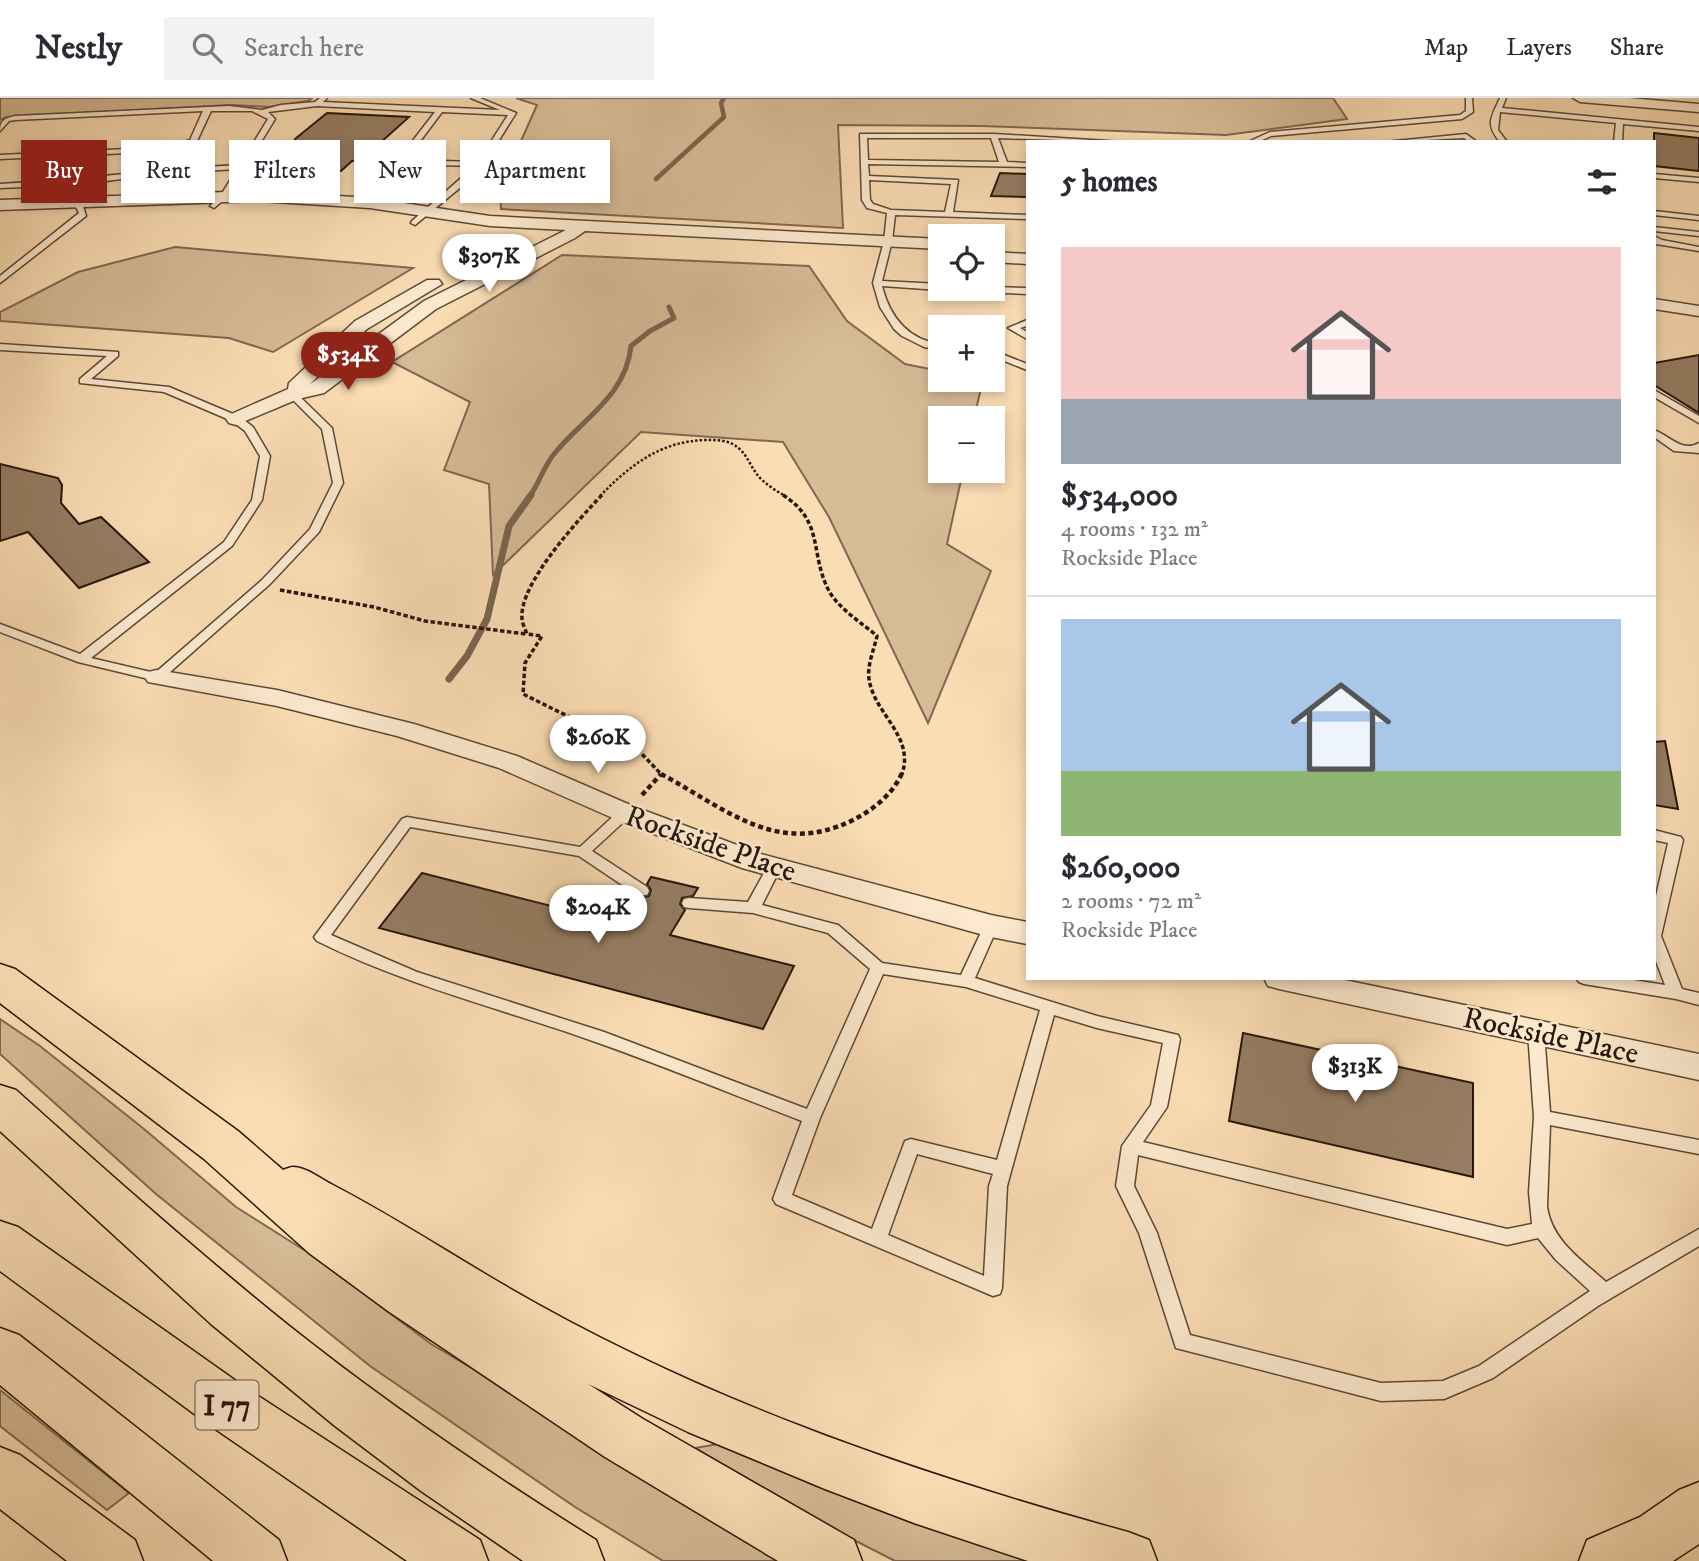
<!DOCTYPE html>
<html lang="en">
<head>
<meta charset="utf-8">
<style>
	:root { --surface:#fff; --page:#f2f2f3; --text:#2b2b33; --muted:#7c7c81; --line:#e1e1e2; --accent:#8f2418 }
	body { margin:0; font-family:"IM FELL DW Pica",serif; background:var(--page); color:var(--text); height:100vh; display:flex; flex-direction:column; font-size:26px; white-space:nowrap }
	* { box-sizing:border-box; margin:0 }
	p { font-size:23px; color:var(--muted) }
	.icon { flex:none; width:38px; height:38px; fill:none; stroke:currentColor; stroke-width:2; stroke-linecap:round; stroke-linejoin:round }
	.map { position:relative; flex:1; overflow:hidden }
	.panel { position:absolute; left:1026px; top:42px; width:630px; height:840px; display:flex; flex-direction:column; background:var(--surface); border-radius:0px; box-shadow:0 4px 10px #0003 }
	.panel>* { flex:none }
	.hud { position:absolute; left:21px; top:42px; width:665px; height:63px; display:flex; gap:14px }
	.tools { position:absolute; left:928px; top:126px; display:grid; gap:14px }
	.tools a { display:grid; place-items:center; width:77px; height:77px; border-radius:0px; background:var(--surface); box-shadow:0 4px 10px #0003; font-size:35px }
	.price { position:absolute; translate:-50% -60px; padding:0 16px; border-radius:24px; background:#fff; color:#222; font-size:23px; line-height:46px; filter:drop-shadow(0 2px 4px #0008) }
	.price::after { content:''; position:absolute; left:50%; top:42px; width:21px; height:16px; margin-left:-10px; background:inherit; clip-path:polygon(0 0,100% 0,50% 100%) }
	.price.on { background:var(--accent); color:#fff }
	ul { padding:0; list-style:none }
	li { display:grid; align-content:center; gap:14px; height:371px; padding:0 35px }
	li+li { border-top:2px solid var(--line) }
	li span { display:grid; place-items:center; height:217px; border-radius:0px; color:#555 }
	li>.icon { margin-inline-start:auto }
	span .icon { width:126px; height:126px; fill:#fffc; stroke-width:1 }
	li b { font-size:30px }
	h2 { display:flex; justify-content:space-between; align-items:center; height:84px; padding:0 35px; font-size:30px }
	.tag { padding:0 24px; border-radius:0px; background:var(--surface); box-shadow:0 4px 10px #0003; font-size:24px; line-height:63px }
	.tag.on { background:var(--accent); color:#fff }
	header { display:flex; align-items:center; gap:42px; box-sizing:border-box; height:98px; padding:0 35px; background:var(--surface); border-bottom:2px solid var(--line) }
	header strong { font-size:33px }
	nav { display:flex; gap:38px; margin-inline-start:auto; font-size:24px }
	.search { width:490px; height:63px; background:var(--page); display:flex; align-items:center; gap:18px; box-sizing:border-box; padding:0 24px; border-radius:0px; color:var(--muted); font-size:26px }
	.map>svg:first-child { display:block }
</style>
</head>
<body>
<header>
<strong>Nestly</strong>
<div class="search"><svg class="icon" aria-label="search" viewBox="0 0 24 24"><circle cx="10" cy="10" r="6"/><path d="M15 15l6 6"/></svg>Search here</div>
<nav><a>Map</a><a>Layers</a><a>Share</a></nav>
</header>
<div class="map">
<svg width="1699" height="1463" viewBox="0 0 1699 1463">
	<rect width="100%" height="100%" fill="#fbddb4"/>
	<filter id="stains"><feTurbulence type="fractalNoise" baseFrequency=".00286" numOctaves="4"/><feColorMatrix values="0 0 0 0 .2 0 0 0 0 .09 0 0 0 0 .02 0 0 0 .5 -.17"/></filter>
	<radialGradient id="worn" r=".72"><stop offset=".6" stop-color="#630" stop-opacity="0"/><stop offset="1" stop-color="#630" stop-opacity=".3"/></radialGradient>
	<path fill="#d7bb97" stroke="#806851" stroke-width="2" d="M0 0H312L308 3 269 9 231 7 7 19 0 22Z
		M516 0H1333L1347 21 1226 37 981 28 838 27 843 130 501 111 500 90 537 7Z
		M175 149 413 170 273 254 229 240 0 223V214L78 174Z
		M562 157 809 168 847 223 905 266 940 273V282H983L974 320H940V373H963L947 446 991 473 928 625 829 419 783 344 641 334 493 477 489 386 444 372 470 304 392 264Z
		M0 921 40 948 144 1031 236 1109 312 1157 431 1246 560 1322 786 1463H663L575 1409 370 1268 156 1096 0 956Z
		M0 1292 129 1395 107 1412 0 1328Z
		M724 1345 1054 1463H895L848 1439 695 1350Z"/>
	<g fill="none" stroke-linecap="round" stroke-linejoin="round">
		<path stroke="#7b654e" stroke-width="4.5" d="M656 81 724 19 721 5 724 0"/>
		<path stroke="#7b654e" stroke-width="5" d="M530 398C539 385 544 368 554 356 583 320 626 298 631 248L650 233 674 220 669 209"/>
		<path stroke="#7b654e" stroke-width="7" d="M449 581 467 558 487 521 509 428 531 397"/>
	</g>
	<path fill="#967d63" stroke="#28160b" stroke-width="2" d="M327 15 409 19 360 63H352L341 73 288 70 295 41Z
		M1654 35 1699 40V73L1654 68Z
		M1000 75 1027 76V99L991 98Z
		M1699 257V315L1654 287V265Z
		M0 366 58 380 62 387 61 405 79 426 101 419 149 464 79 490 28 434 0 443Z
		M1665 643 1678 711 1654 707V644Z
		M422 775 563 811 582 796 632 808 638 800 649 798 651 792 647 786 651 779 698 790 693 798 682 800 680 806 685 812 670 837 794 868 763 931 379 830Z
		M1243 935 1473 985V1079L1229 1023Z"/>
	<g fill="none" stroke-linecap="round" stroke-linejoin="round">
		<g stroke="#5d4835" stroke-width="3">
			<path id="lane" d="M320 0H327L323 4 500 12 471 0H480L516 15 479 74 415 127 411 125 412 123 475 68 398 66V62L435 14 317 8 268 14 275 21 228 98 214 110 210 108 221 97 237 71 170 75 74 87 0 90V86C80 82 159 71 240 67L268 21 252 13H211L196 45 171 53 0 61V57L170 49 190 42 203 13 15 22 9 23 0 33C0 22 5 20 15 18L229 8 262 12 281 7 315 4ZM442 14 508 17 478 64 406 62Z
				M1466 0H1472L1473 14 1462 21 1271 38 1258 44H1248L1270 34 1460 17 1466 13Z
				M1500 0H1506L1502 10 1699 29V33L1623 26 1622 44H1614L1616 25 1500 14 1498 32 1507 44H1500C1485 26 1491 20 1500 0Z
				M860 36H994L1123 44 998 40 1007 64 1027 65V69L868 66 869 78 958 82 953 114 1027 117V121L895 117 892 143 882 183 940 186V191H943L940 192 882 188C890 219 907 241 940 246V252L924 249 902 238 894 231 880 209 873 185 884 143 887 115 867 110 862 102ZM867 40H991L999 64 868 62ZM869 82 951 86 945 114 891 112 873 106 870 102Z
				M1466 36 1477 44H1469L1464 40 1385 44Z
				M1654 76 1699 80V84L1654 80Z
				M78 103 82 105 86 118 0 185V178L79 115 74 105Z
				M1654 113 1699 118V122L1654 117Z
				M1654 129 1699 134V138L1654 133Z
				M1654 138 1662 142 1699 149V153L1656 146 1654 144Z
				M992 189 1027 190V196L981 194 977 191H992Z
				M1027 222V228L1020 230 1027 234V241L1008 230Z
				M0 246 118 254V258L91 281 169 289 240 319 253 329 270 358 262 402 232 448 91 560 155 575 262 482 310 431 333 385 322 331 289 298V294H295L332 330 343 385 319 434 270 486 161 582 157 583 78 564 0 534V526L80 556 224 444 252 402 260 358 245 333 232 323 164 294 80 285V281L107 258 0 252Z
				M992 252 1027 266V272L992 258Z
				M1654 292 1699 318V325L1654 299Z
				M1654 332C1670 338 1682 355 1699 345V355L1674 353 1654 339Z
				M625 710 630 712 632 715 630 718 592 753 647 789 649 793 647 797H637L579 758 410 729 331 837 417 874 604 934 807 1011 870 871 828 835 753 815 689 810 684 809 682 805 684 801 689 800 748 804 769 766 774 764 781 769 762 807 838 827 882 865 961 877 984 828 986 824H996L998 828 975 880 1097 918 1178 937 1180 941 1167 1009 1143 1044 1507 1131 1532 1126 1529 1094 1534 1019 1528 934 1530 930 1536 928 1542 930 1544 934 1550 1014 1699 1042V1056L1550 1027 1547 1109C1552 1143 1582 1162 1606 1184L1699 1131V1148L1598 1208 1493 1280 1444 1301 1381 1303 1176 1250 1139 1135 1116 1088 1122 1048 1151 1007 1163 945 1097 930 1054 917 1007 1088 1002 1190 1000 1196 993 1198 776 1106 773 1101 802 1023C724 993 647 961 567 934 483 906 397 883 317 843L314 839 402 721 407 719 580 749 620 712ZM883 876 966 889 1040 912 997 1062 911 1041 905 1043 872 1131 792 1097 820 1020ZM917 1056 993 1076 989 1088 984 1178 888 1137ZM1138 1057 1507 1147 1538 1140 1556 1162 1590 1193 1479 1268 1443 1283 1381 1285 1190 1237 1157 1135 1134 1088Z
				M1654 732 1681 739 1683 742 1661 838 1682 891 1699 895V907L1676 901 1584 886 1579 884 1576 880H1621L1665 887 1654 858V807L1668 745 1654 742Z"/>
		</g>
		<g stroke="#5d4835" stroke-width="3">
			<path id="street" d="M1573 0H1629L1699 6V14L1580 4Z
				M259 93 370 100 490 118 940 141V151L585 133 575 140 436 211 324 295 298 301 236 327 229 325 226 321 229 317 288 291 289 285 355 223 427 182H439L442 186 367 231 309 287 424 203 566 132 490 128 370 110 259 103 0 112V102Z
				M992 154 1027 156V166L992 164Z
				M1654 201 1699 208V218L1654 211Z
				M157 572 277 592 414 626 517 658 635 709 761 756 991 817 1027 824V846L991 839 742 770 615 721 499 670 397 638 277 608 148 584 145 579 148 574Z
				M1264 880H1335L1699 956V982L1279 891 1268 888Z"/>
		</g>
		<g stroke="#28160b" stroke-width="3">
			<path id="highway" d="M0 866 15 871 238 1033 283 1072C286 1071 290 1069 293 1069 306 1069 321 1081 331 1086 385 1114 435 1146 487 1177 685 1296 906 1373 1128 1434L1149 1442 1157 1463H1028L914 1425 825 1391 688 1334 588 1286 643 1321 854 1442 862 1463H778L605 1359 388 1213 309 1155 204 1061 0 905Z
				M0 987 16 992C105 1072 195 1152 288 1227 386 1305 490 1376 596 1442L604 1463H523L421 1393 335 1328 211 1226 0 1033Z
				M0 1123 18 1129 246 1290 480 1442 488 1463H407L208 1326 0 1173Z
				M0 1230 19 1237 279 1442 287 1463H213L0 1287Z
				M0 1349 20 1357 135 1442 143 1463H67L0 1411Z
				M1699 1384V1446L1673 1463H1579L1587 1442 1640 1419 1679 1392Z"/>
		</g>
		<path stroke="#28160b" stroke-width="2.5" stroke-dasharray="2.5 2" stroke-linecap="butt" d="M600 398C630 367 661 343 706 342 717 342 729 342 737 349 746 355 750 367 756 375 763 385 775 392 785 398"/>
		<path stroke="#28160b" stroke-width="3.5" stroke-dasharray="4.5 2.5" stroke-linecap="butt" d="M602 397C579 421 519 486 522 520 522 525 525 531 527 536L542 538 525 565 523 596 640 654 661 676
			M783 397C825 424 809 455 829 493 840 512 861 524 877 538 874 552 867 567 869 581 874 616 915 638 902 676
			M280 492 374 509 425 523 526 536"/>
		<path stroke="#28160b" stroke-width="4.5" stroke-dasharray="5 3.5" stroke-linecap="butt" d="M661 676C725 710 777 760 853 722 873 712 893 696 902 675
			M642 697 661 676"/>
		<use href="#lane" fill="#fce9ce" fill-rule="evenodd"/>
		<use href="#street" fill="#fce9ce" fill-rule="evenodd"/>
		<use href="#highway" fill="#fbddb4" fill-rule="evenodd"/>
	</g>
	<g text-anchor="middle" stroke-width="5" stroke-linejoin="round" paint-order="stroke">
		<rect fill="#fce9ce" stroke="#685546" stroke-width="2" x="195.5" y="1282.5" width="63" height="49" rx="5"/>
		<g font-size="28" font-weight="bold" fill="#28160b">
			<text x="227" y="1317">I 77</text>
		</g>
		<g font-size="30" fill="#28160b" stroke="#fce9ce">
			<text transform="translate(711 745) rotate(19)" y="10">Rockside Place</text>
			<text transform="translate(1551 937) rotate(12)" y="10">Rockside Place</text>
		</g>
	</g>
	<rect width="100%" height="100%" filter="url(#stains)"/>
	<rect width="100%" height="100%" fill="url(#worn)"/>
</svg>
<div class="tools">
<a><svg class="icon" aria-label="locate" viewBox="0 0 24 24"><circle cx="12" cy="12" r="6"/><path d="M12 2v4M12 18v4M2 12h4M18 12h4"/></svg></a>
<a>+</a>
<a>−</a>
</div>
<b class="price" style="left:489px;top:196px">$307K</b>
<b class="price on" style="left:348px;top:294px">$534K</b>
<b class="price" style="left:598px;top:677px">$260K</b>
<b class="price" style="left:598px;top:847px">$204K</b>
<b class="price" style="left:1355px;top:1006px">$313K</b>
<div class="hud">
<a class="tag on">Buy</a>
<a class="tag">Rent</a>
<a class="tag">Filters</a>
<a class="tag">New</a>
<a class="tag">Apartment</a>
</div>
<section class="panel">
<h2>5 homes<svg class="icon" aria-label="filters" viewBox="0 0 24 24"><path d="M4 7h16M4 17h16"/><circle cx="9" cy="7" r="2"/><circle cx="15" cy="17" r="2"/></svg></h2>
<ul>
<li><span style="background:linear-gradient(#f6c9c9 70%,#9aa5b1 0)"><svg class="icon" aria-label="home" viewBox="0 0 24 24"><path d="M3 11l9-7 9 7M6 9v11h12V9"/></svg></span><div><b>$534,000</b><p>4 rooms · 132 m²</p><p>Rockside Place</p></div></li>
<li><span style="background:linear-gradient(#a9c7e8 70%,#8fb573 0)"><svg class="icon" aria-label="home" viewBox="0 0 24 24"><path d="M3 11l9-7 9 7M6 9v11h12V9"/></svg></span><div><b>$260,000</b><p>2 rooms · 72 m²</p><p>Rockside Place</p></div></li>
</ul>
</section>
</div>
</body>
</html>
